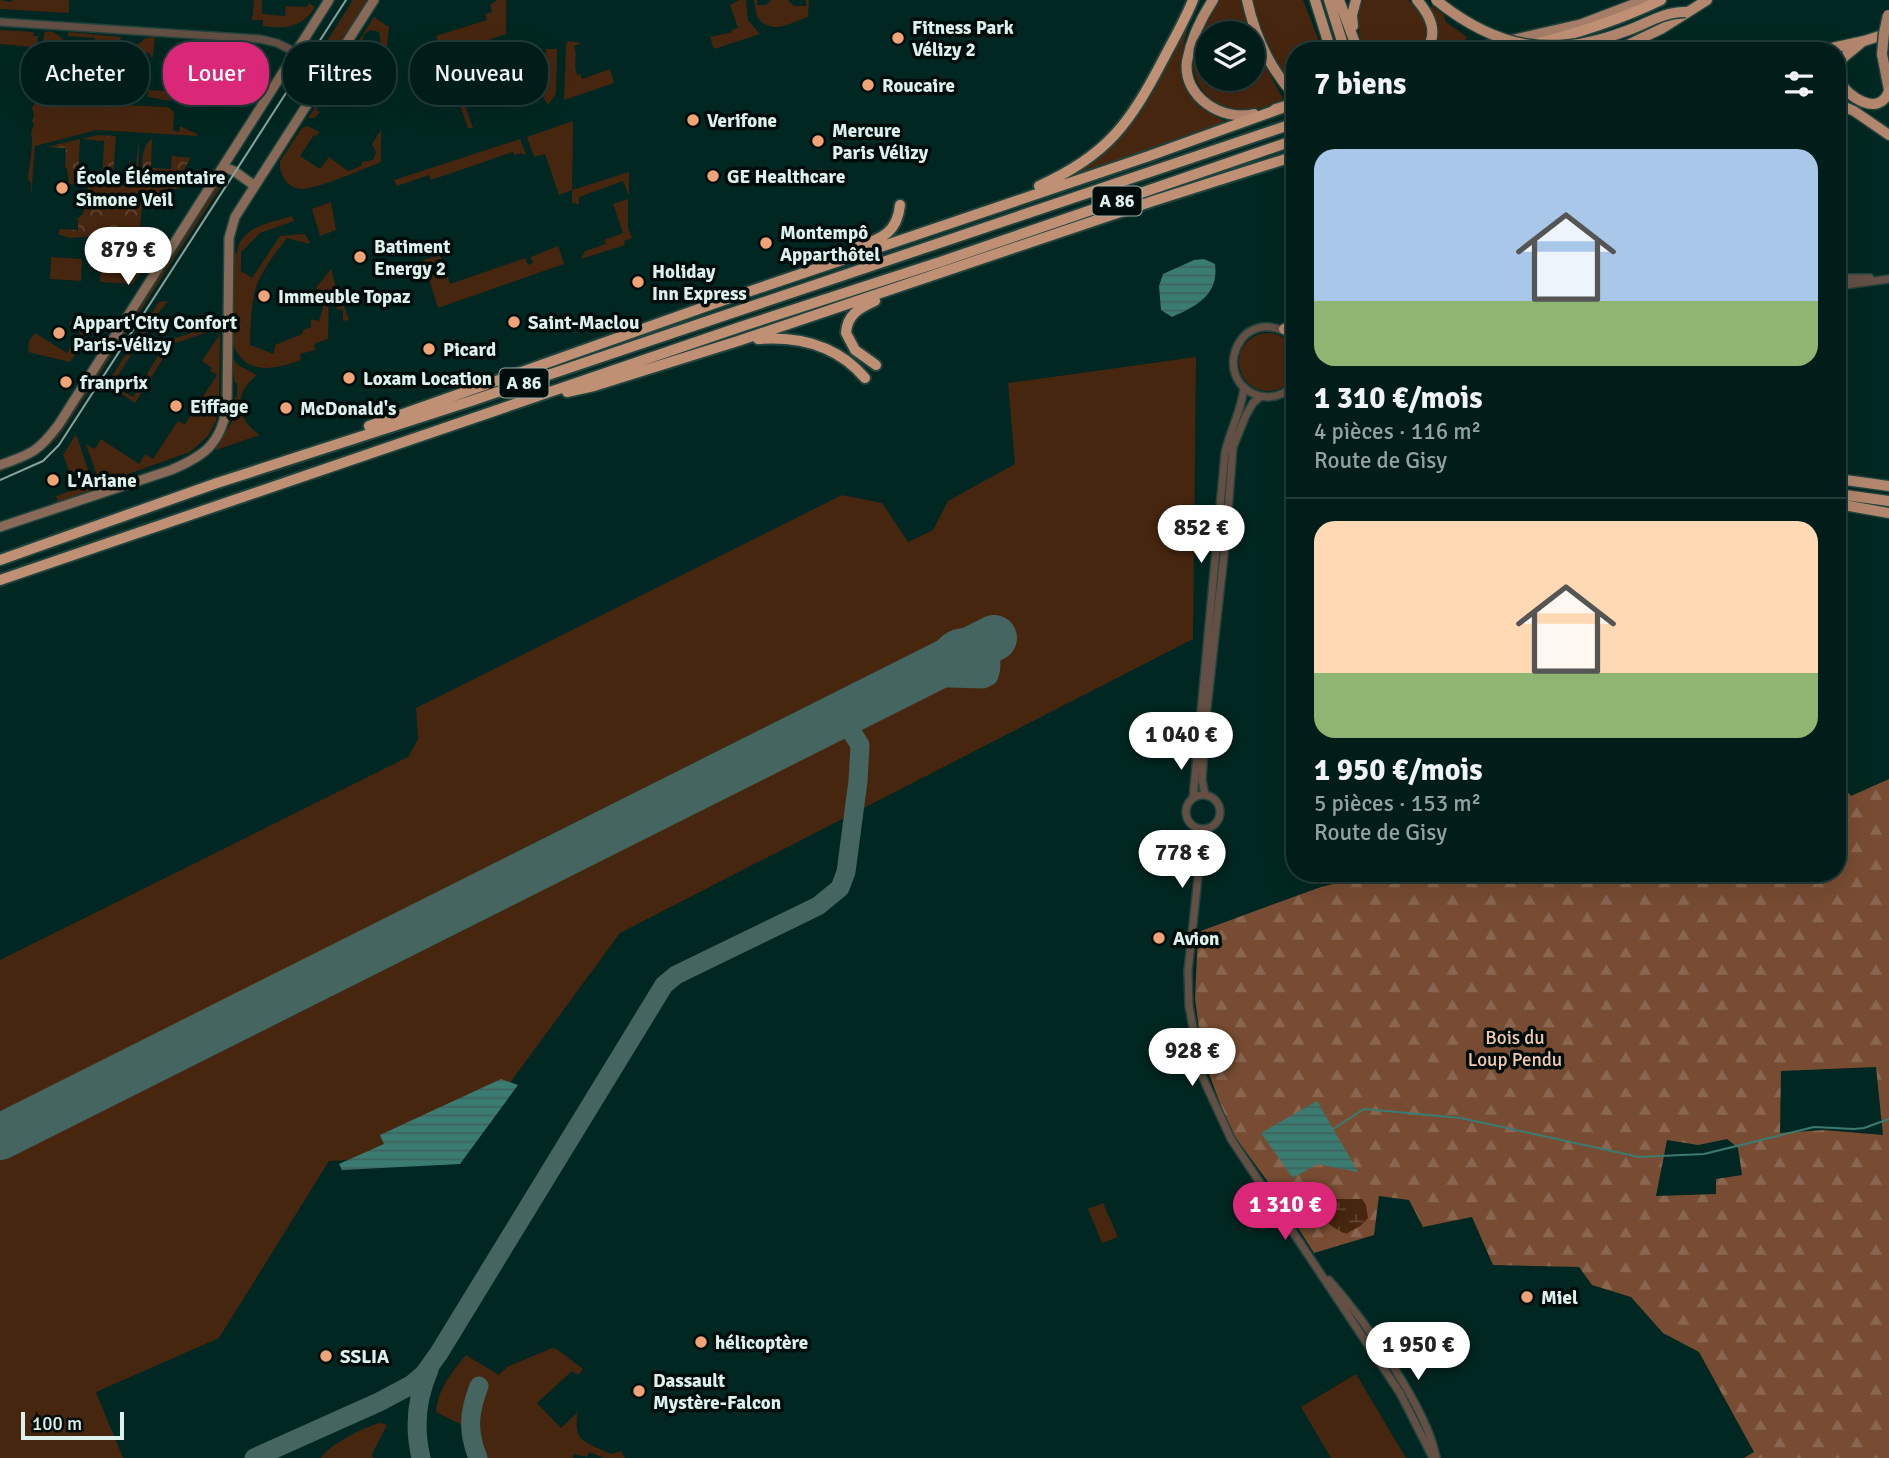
<!DOCTYPE html>
<html lang="fr">
<head>
<meta charset="utf-8">
<style>
	:root { --surface:#001d19; --page:#0e2a26; --text:#f1f3f6; --muted:#95a2a2; --line:#223b38; --accent:#db2777 }
	body { margin:0; font-family:Signika,sans-serif; background:var(--page); color:var(--text); height:100vh; display:flex; flex-direction:column; font-size:26px; white-space:nowrap }
	* { box-sizing:border-box; margin:0 }
	p { font-size:23px; color:var(--muted) }
	.icon { flex:none; width:38px; height:38px; fill:none; stroke:currentColor; stroke-width:2; stroke-linecap:round; stroke-linejoin:round }
	.map { position:relative; flex:1; overflow:hidden }
	.drawer { position:absolute; left:1286px; top:42px; width:560px; height:840px; display:flex; flex-direction:column; background:var(--surface); border-radius:28px; box-shadow:0 7px 28px #0002,0 0 0 2px var(--line) }
	.drawer>* { flex:none }
	.guide { position:absolute; left:21px; top:42px; width:665px; height:63px; display:flex; gap:14px }
	.tools { position:absolute; left:1195px; top:21px; display:grid; gap:14px }
	.tools a { display:grid; place-items:center; width:70px; height:70px; border-radius:50%; background:var(--surface); box-shadow:0 7px 28px #0002,0 0 0 2px var(--line); font-size:35px }
	.scale { position:absolute; left:21px; bottom:18px; width:103px; box-sizing:border-box; padding-left:7px; border:4px solid #ddf1ec; border-top:0; font-size:19px; line-height:24px; white-space:nowrap; color:#ddf1ec; -webkit-text-stroke:5px #010d0a; paint-order:stroke }
	.price { position:absolute; translate:-50% -60px; padding:0 16px; border-radius:24px; background:#fff; color:#222; font-size:23px; line-height:46px; filter:drop-shadow(0 2px 4px #0008) }
	.price::after { content:''; position:absolute; left:50%; top:42px; width:21px; height:16px; margin-left:-10px; background:inherit; clip-path:polygon(0 0,100% 0,50% 100%) }
	.price.current { background:var(--accent); color:#fff }
	ul { padding:0; list-style:none }
	li { display:grid; align-content:center; gap:14px; height:371px; padding:0 28px }
	li+li { border-top:2px solid var(--line) }
	li span { display:grid; place-items:center; height:217px; border-radius:21px; color:#555 }
	li>.icon { margin-inline-start:auto }
	span .icon { width:126px; height:126px; fill:#fffc; stroke-width:1 }
	li b { font-size:30px }
	h2 { display:flex; justify-content:space-between; align-items:center; height:84px; padding:0 28px; font-size:30px }
	.chip { padding:0 24px; border-radius:28px; background:var(--surface); box-shadow:0 7px 28px #0002,0 0 0 2px var(--line); font-size:24px; line-height:63px }
	.chip.current { background:var(--accent); color:#fff }
	.map>svg:first-child { display:block }
</style>
</head>
<body>
<div class="map">
<svg width="1889" height="1458" viewBox="0 0 1889 1458">
	<defs>
		<pattern id="forest-firs" width="22" height="20" patternUnits="userSpaceOnUse" patternTransform="scale(1.75)"><rect width="22" height="20" fill="#774c32"/><path d="M5 1l3.5 6h-7zM16 11l3.5 6h-7z" fill="#8a6650"/></pattern>
		<pattern id="wetland-marsh" width="20" height="14" patternUnits="userSpaceOnUse" patternTransform="scale(1.75)"><rect width="20" height="14" fill="#472610"/><path d="M1 5h8M5 5V1M11 12h8M15 12V8" fill="none" stroke="#614633"/></pattern>
		<pattern id="park-crowns" width="20" height="18" patternUnits="userSpaceOnUse" patternTransform="scale(1.75)"><rect width="20" height="18" fill="#472610"/><path d="M2 6a3 3 0 1 1 6 0M12 15a3 3 0 1 1 6 0" fill="none" stroke="#614633"/></pattern>
		<pattern id="water-rules" width="6" height="5" patternUnits="userSpaceOnUse" patternTransform="scale(1.75)"><rect width="6" height="5" fill="#3a7c71"/><path d="M0 2.5h6" fill="none" stroke="#3e625c"/></pattern>
	</defs>
	<rect width="100%" height="100%" fill="#002721"/>
	<path fill="#472610" d="M0 0 10 2 13 0H69V13L0 9Z
		M254 0H262V14L285 16 286 6 307 7 309 3 315 7C302 28 285 29 263 26V20H252Z
		M353 0H370L329 63 319 67 313 63Z
		M497 0H506V34L452 52 462 84 458 86 473 128H468L436 36 487 20 485 14 492 12 490 5Z
		M739 0H746L748 20 760 34 714 49 710 37 732 32 731 30 738 28 730 5Z
		M754 0H757V5H766L771 0H788L794 6H806V0H809L808 17C790 23 771 36 757 17Z
		M1219 0H1241L1249 33H1208V79H1253V44L1284 100C1271 105 1257 111 1243 111 1212 111 1189 83 1193 53 1196 35 1208 15 1219 0Z
		M1251 0H1303L1323 51H1295V90C1272 60 1261 37 1251 0Z
		M1363 0H1408C1423 14 1436 33 1420 51H1365C1358 32 1353 19 1363 0Z
		M1432 6 1444 15 1446 22 1467 37 1464 44 1446 51H1433L1438 28 1430 8Z
		M374 17 389 27 387 49 381 45 379 32 371 30 364 34 362 41 363 45 359 43 316 109 320 112 315 118H308Z
		M1186 24 1189 25C1180 52 1176 83 1199 104 1207 112 1219 117 1227 123L1072 177V174C1132 146 1158 79 1186 24Z
		M0 30 34 32 33 36H38L37 58 32 70 28 71 31 63 28 58 31 47 0 44Z
		M48 31C59 32 60 39 68 43 75 46 86 45 93 45L95 38 67 36 69 32 121 37 119 46 134 47 146 38 155 37 153 57H150V53L126 52 125 67 91 65 92 49 68 48 67 64 48 63 46 75 41 73 44 64C42 56 43 43 44 33Z
		M568 41 582 43 574 46C578 57 573 64 577 75L580 74 582 79 610 69 614 83 564 100 566 45Z
		M190 46 251 49 252 53 248 59 189 55 186 86 177 87 170 101 148 97V90L168 91 169 73H183L184 56H187L184 55V51Z
		M546 49H557L556 94 548 105 540 92 542 86 545 85Z
		M203 73 216 74C223 88 223 94 214 107L201 106Z
		M40 95 97 104 168 107 174 112 173 130 179 132 180 126 197 134V136L97 130 35 146 31 197V183L28 179C29 165 34 145 31 133L34 124 32 121 34 116 32 108Z
		M573 121 572 190 559 195 545 154 534 157 527 137Z
		M308 126 319 132 317 136 314 135 300 156 320 169 329 157 348 171 361 166 362 162 373 160 376 152 372 144 381 130V162C366 168 315 190 301 189 287 188 279 175 280 161L302 128Z
		M520 139 526 154 523 155 522 153 514 155 513 152 431 180 429 175 397 186 394 180Z
		M629 172V196L623 181 579 197V204L572 203V190Z
		M226 173 229 174 62 432C45 454 26 463 0 472V466L35 453 222 175Z
		M628 199V228L632 238 624 241 625 245 581 259 585 251 606 244 604 240 623 233 613 204Z
		M331 202 336 230 320 236 312 209Z
		M292 216 294 221 260 233 241 252V271L252 278 280 236 305 234 310 244 287 238C252 283 252 288 250 345L274 354 275 345 302 334 303 330 311 327V319L319 321 326 297 316 288 331 269 336 287 342 288 339 292 349 320 343 321V310L337 309V290H329L328 339 314 344 315 350 300 354 301 360C274 370 242 377 232 340L233 252 237 253C240 226 271 223 292 216Z
		M558 246 564 264 438 308 423 260 440 255 450 284 525 258 528 265 533 263 531 257Z
		M51 257 82 259 81 281 50 279Z
		M101 260 147 263 146 265 149 266 144 273 141 272 133 284 100 282Z
		M168 301C161 312 148 318 154 332L148 329 115 380 126 388 124 392 133 397 167 341 206 328 208 332 172 344 135 403 107 384 159 302Z
		M75 316 93 328 70 362 28 352 29 341 35 333 67 353 80 332 69 324Z
		M1239 362a29 29 0 1 1 58 0a29 29 0 1 1-58 0Z
		M220 334 219 406 216 421 208 436 190 452 100 484 86 444 95 449 101 439 139 464 145 454 153 459 178 421 185 424 217 375 210 371 212 368 202 361Z
		M231 356 238 365 257 375C233 394 235 418 260 435L216 450V446L232 422 235 397H237V383H235Z
		M1196 357 1193 639 620 933 457 1155 329 1161 219 1338 96 1392 123 1458H0V960L408 757 418 739 416 708 842 495 882 503 908 542 933 530 948 501 1015 464 1008 383Z
		M76 434 94 488 90 493 58 504 56 496 76 489 63 455Z
		M1103 1203 1118 1237 1102 1243 1088 1209Z
		M552 1348 558 1350 583 1369 578 1375 572 1371 537 1403 561 1428 578 1412C572 1443 586 1442 611 1454L621 1451 625 1458H604L589 1452 587 1457 574 1454 573 1458H485C475 1435 478 1414 486 1390L474 1382 465 1402 462 1425 436 1412C438 1389 452 1372 466 1355L499 1375 507 1367Z
		M1356 1374 1406 1458H1331L1301 1407Z
		M381 1423 387 1425 372 1454 373 1458H321C327 1446 367 1425 381 1423Z"/>
	<path fill="url(#forest-firs)" fill-rule="evenodd" d="M1889 779V1458H1744L1754 1452 1699 1352 1663 1333 1631 1297 1592 1285 1579 1267 1493 1265 1472 1217 1423 1227 1409 1200 1379 1196 1374 1235 1314 1253 1276 1193 1230 1130 1203 1058 1195 999 1198 932 1318 888 1374 873H1838V781L1851 796ZM1876 1067 1883 1135 1824 1130 1780 1133 1781 1071ZM1727 1139 1738 1148 1742 1175 1716 1179V1194L1656 1196 1667 1140 1698 1145Z"/>
	<path fill="url(#wetland-marsh)" d="M1336 1199H1362L1366 1205 1368 1218 1360 1226 1346 1234C1330 1227 1323 1220 1316 1204Z"/>
	<path fill="url(#park-crowns)" d="M97 135 116 136 113 176 135 177 139 137 138 186H142C143 172 139 146 152 139L151 168 171 169 172 156 191 158 177 180 183 185 179 189H171L159 207H142L140 226 146 227V242L129 238 108 241 94 236 70 238 58 234 60 229 78 230V221L76 220C85 215 89 202 85 192H88V185L69 184 67 168H65L66 148 47 147 80 139 78 179 102 181 104 141 82 139Z"/>
	<path fill="url(#water-rules)" d="M1204 259 1215 264C1219 295 1197 306 1172 317L1161 310 1159 286 1163 274 1194 260Z
		M501 1079 518 1085 460 1164 342 1170 339 1164 384 1144 380 1135Z
		M1317 1101 1358 1172 1317 1164 1293 1178 1261 1133Z"/>
	<g fill="none" stroke-linecap="round" stroke-linejoin="round">
		<path stroke="#3a7c71" stroke-width="2" d="M1333 1129 1364 1109 1461 1118 1639 1157 1704 1154 1814 1127 1854 1129 1864 1128 1889 1119"/>
		<path stroke="#446560" stroke-width="19" d="M918 677 983 679 989 676C1002 635 944 619 936 667
			M254 1458 379 1402 411 1385 424 1374 439 1353 664 985 676 975 818 906 840 888 846 872 858 781 860 745 851 731 843 727 835 725 812 729
			M421 1458C414 1428 416 1399 429 1370
			M478 1458C467 1431 469 1412 479 1386"/>
		<path stroke="#446560" stroke-width="46" d="M0 1137 994 638"/>
		<g stroke="#1f433d" stroke-width="10">
			<path id="tertiary" d="M0 22 260 39 277 43 295 52
				M1838 278H1870
				M1838 286 1889 279
				M1295 338C1241 297 1207 381 1260 396 1273 399 1285 394 1295 385
				M1186 812a17 17 0 1 1 34 0a17 17 0 1 1-34 0Z
				M1205 795 1202 780 1206 717 1226 537 1233 447 1246 415 1253 403 1261 396
				M1193 798 1225 453C1230 430 1242 410 1244 387
				M1203 830 1188 971 1189 1006 1202 1076 1231 1139 1400 1393 1433 1458
				M1329 1280C1363 1318 1427 1408 1436 1457"/>
		</g>
		<g stroke="#1f433d" stroke-width="12">
			<path id="secondary" d="M295 52 308 66 327 74
				M223 167 234 171 255 186
				M0 465C32 454 39 451 59 424L329 0
				M0 527 171 470C204 456 220 445 227 407L229 238 235 217 374 0"/>
		</g>
		<g stroke="#1f433d" stroke-width="13">
			<path id="primary" d="M1464 51 1582 24 1645 0
				M1882 54 1889 90"/>
		</g>
		<g stroke="#1f433d" stroke-width="13">
			<path id="trunk" d="M1213 0C1201 18 1191 40 1187 61 1182 97 1223 122 1254 114
				M1247 0C1255 37 1269 68 1295 96
				M1315 0 1331 51
				M1329 0 1345 51
				M1339 0 1358 51
				M1417 0C1430 15 1439 32 1426 51
				M1353 26 1352 15 1356 0
				M1615 51 1661 29 1707 0
				M1818 51 1864 41 1889 33
				M1838 66 1844 57 1861 43
				M1838 80C1848 97 1879 118 1889 91
				M1838 104 1854 111 1889 135
				M1275 109 1295 103
				M1284 329 1295 324
				M1838 479 1889 486
				M1838 494 1889 501
				M1838 504 1889 513"/>
		</g>
		<g stroke="#1f433d" stroke-width="14">
			<path id="motorway" d="M1506 51C1559 39 1612 24 1661 0
				M1039 186C1108 155 1130 123 1164 58 1174 39 1185 20 1193 0
				M855 248C879 239 897 235 900 205
				M875 301C859 308 847 315 846 333L855 350 876 365
				M758 339C799 336 837 345 865 378
				M567 392 594 386 738 341 1153 201 1295 156
				M369 426 727 299 1149 156 1282 108
				M0 560 217 483 471 401 1295 123
				M0 580 743 326 940 262 1295 140"/>
		</g>
		<use href="#tertiary" stroke="#634f44" stroke-width="7"/>
		<use href="#secondary" stroke="#896a58" stroke-width="9"/>
		<use href="#primary" stroke="#a67e67" stroke-width="10"/>
		<use href="#trunk" stroke="#b3876e" stroke-width="10"/>
		<use href="#motorway" stroke="#c09075" stroke-width="10"/>
		<path stroke="#88a39e" stroke-width="2" d="M0 480 43 461 59 445 346 0"/>
		<g stroke="#1f433d" stroke-width="13" stroke-linecap="butt">
			<path id="primary-bridge" d="M1882 54 1884 33 1888 15"/>
		</g>
		<g stroke="#1f433d" stroke-width="13" stroke-linecap="butt">
			<path id="trunk-bridge" d="M1436 0C1497 49 1552 59 1626 31 1646 24 1665 11 1686 12"/>
		</g>
		<use href="#primary-bridge" stroke="#a67e67" stroke-width="10"/>
		<use href="#trunk-bridge" stroke="#b3876e" stroke-width="10"/>
	</g>
	<g fill="#efa376" stroke="#010d0a" stroke-width="2.5">
		<circle cx="898" cy="38" r="7"/>
		<circle cx="868" cy="85" r="7"/>
		<circle cx="693" cy="120" r="7"/>
		<circle cx="818" cy="141" r="7"/>
		<circle cx="713" cy="176" r="7"/>
		<circle cx="62" cy="188" r="7"/>
		<circle cx="766" cy="243" r="7"/>
		<circle cx="360" cy="257" r="7"/>
		<circle cx="638" cy="282" r="7"/>
		<circle cx="264" cy="296" r="7"/>
		<circle cx="514" cy="322" r="7"/>
		<circle cx="59" cy="333" r="7"/>
		<circle cx="429" cy="349" r="7"/>
		<circle cx="349" cy="378" r="7"/>
		<circle cx="66" cy="382" r="7"/>
		<circle cx="176" cy="406" r="7"/>
		<circle cx="286" cy="408" r="7"/>
		<circle cx="53" cy="480" r="7"/>
		<circle cx="1159" cy="938" r="7"/>
		<circle cx="1527" cy="1297" r="7"/>
		<circle cx="701" cy="1342" r="7"/>
		<circle cx="326" cy="1356" r="7"/>
		<circle cx="639" cy="1391" r="7"/>
	</g>
	<g text-anchor="middle" stroke-width="7" stroke-linejoin="round" paint-order="stroke">
		<g fill="#010d0a" stroke="#9bada8" stroke-width="2">
			<rect x="1092.5" y="186.5" width="49" height="29" rx="5"/>
			<rect x="499.5" y="368.5" width="49" height="29" rx="5"/>
		</g>
		<g font-size="18" font-weight="bold" fill="#ddf1ec">
			<text x="1117" y="207">A 86</text>
			<text x="524" y="389">A 86</text>
		</g>
		<g font-size="19" font-weight="bold" fill="#ddf1ec" stroke="#010d0a" text-anchor="start">
			<text x="912" y="34">Fitness Park<tspan x="912" dy="22">Vélizy 2</tspan></text>
			<text x="882" y="92">Roucaire</text>
			<text x="707" y="127">Verifone</text>
			<text x="832" y="137">Mercure<tspan x="832" dy="22">Paris Vélizy</tspan></text>
			<text x="727" y="183">GE Healthcare</text>
			<text x="76" y="184">École Élémentaire<tspan x="76" dy="22">Simone Veil</tspan></text>
			<text x="780" y="239">Montempô<tspan x="780" dy="22">Apparthôtel</tspan></text>
			<text x="374" y="253">Batiment<tspan x="374" dy="22">Energy 2</tspan></text>
			<text x="652" y="278">Holiday<tspan x="652" dy="22">Inn Express</tspan></text>
			<text x="278" y="303">Immeuble Topaz</text>
			<text x="73" y="329">Appart'City Confort<tspan x="73" dy="22">Paris-Vélizy</tspan></text>
			<text x="528" y="329">Saint-Maclou</text>
			<text x="443" y="356">Picard</text>
			<text x="363" y="385">Loxam Location</text>
			<text x="80" y="389">franprix</text>
			<text x="190" y="413">Eiffage</text>
			<text x="300" y="415">McDonald's</text>
			<text x="67" y="487">L'Ariane</text>
			<text x="1173" y="945">Avion</text>
			<text x="1541" y="1304">Miel</text>
			<text x="715" y="1349">hélicoptère</text>
			<text x="340" y="1363">SSLIA</text>
			<text x="653" y="1387">Dassault<tspan x="653" dy="22">Mystère-Falcon</tspan></text>
		</g>
		<g font-size="19" fill="#f6cab1" stroke="#010d0a">
			<text x="1515" y="1044">Bois du<tspan x="1515" dy="22">Loup Pendu</tspan></text>
		</g>
	</g>
</svg>
<div class="tools">
<a><svg class="icon" aria-label="layers" viewBox="0 0 24 24"><path d="M12 4l9 5-9 5-9-5zM3 14l9 5 9-5"/></svg></a>
</div>
<div class="scale">100 m</div>
<b class="price" style="left:128px;top:287px">879 €</b>
<b class="price" style="left:1201px;top:565px">852 €</b>
<b class="price" style="left:1181px;top:772px">1 040 €</b>
<b class="price" style="left:1182px;top:890px">778 €</b>
<b class="price" style="left:1192px;top:1088px">928 €</b>
<b class="price current" style="left:1285px;top:1242px">1 310 €</b>
<b class="price" style="left:1418px;top:1382px">1 950 €</b>
<div class="guide">
<a class="chip">Acheter</a>
<a class="chip current">Louer</a>
<a class="chip">Filtres</a>
<a class="chip">Nouveau</a>
</div>
<section class="drawer">
<h2>7 biens<svg class="icon" aria-label="filters" viewBox="0 0 24 24"><path d="M4 7h16M4 17h16"/><circle cx="9" cy="7" r="2"/><circle cx="15" cy="17" r="2"/></svg></h2>
<ul>
<li><span style="background:linear-gradient(#a9c7e8 70%,#8fb573 0)"><svg class="icon" aria-label="home" viewBox="0 0 24 24"><path d="M3 11l9-7 9 7M6 9v11h12V9"/></svg></span><div><b>1 310 €/mois</b><p>4 pièces · 116 m²</p><p>Route de Gisy</p></div></li>
<li><span style="background:linear-gradient(#ffd9b3 70%,#8fb573 0)"><svg class="icon" aria-label="home" viewBox="0 0 24 24"><path d="M3 11l9-7 9 7M6 9v11h12V9"/></svg></span><div><b>1 950 €/mois</b><p>5 pièces · 153 m²</p><p>Route de Gisy</p></div></li>
</ul>
</section>
</div>
</body>
</html>
